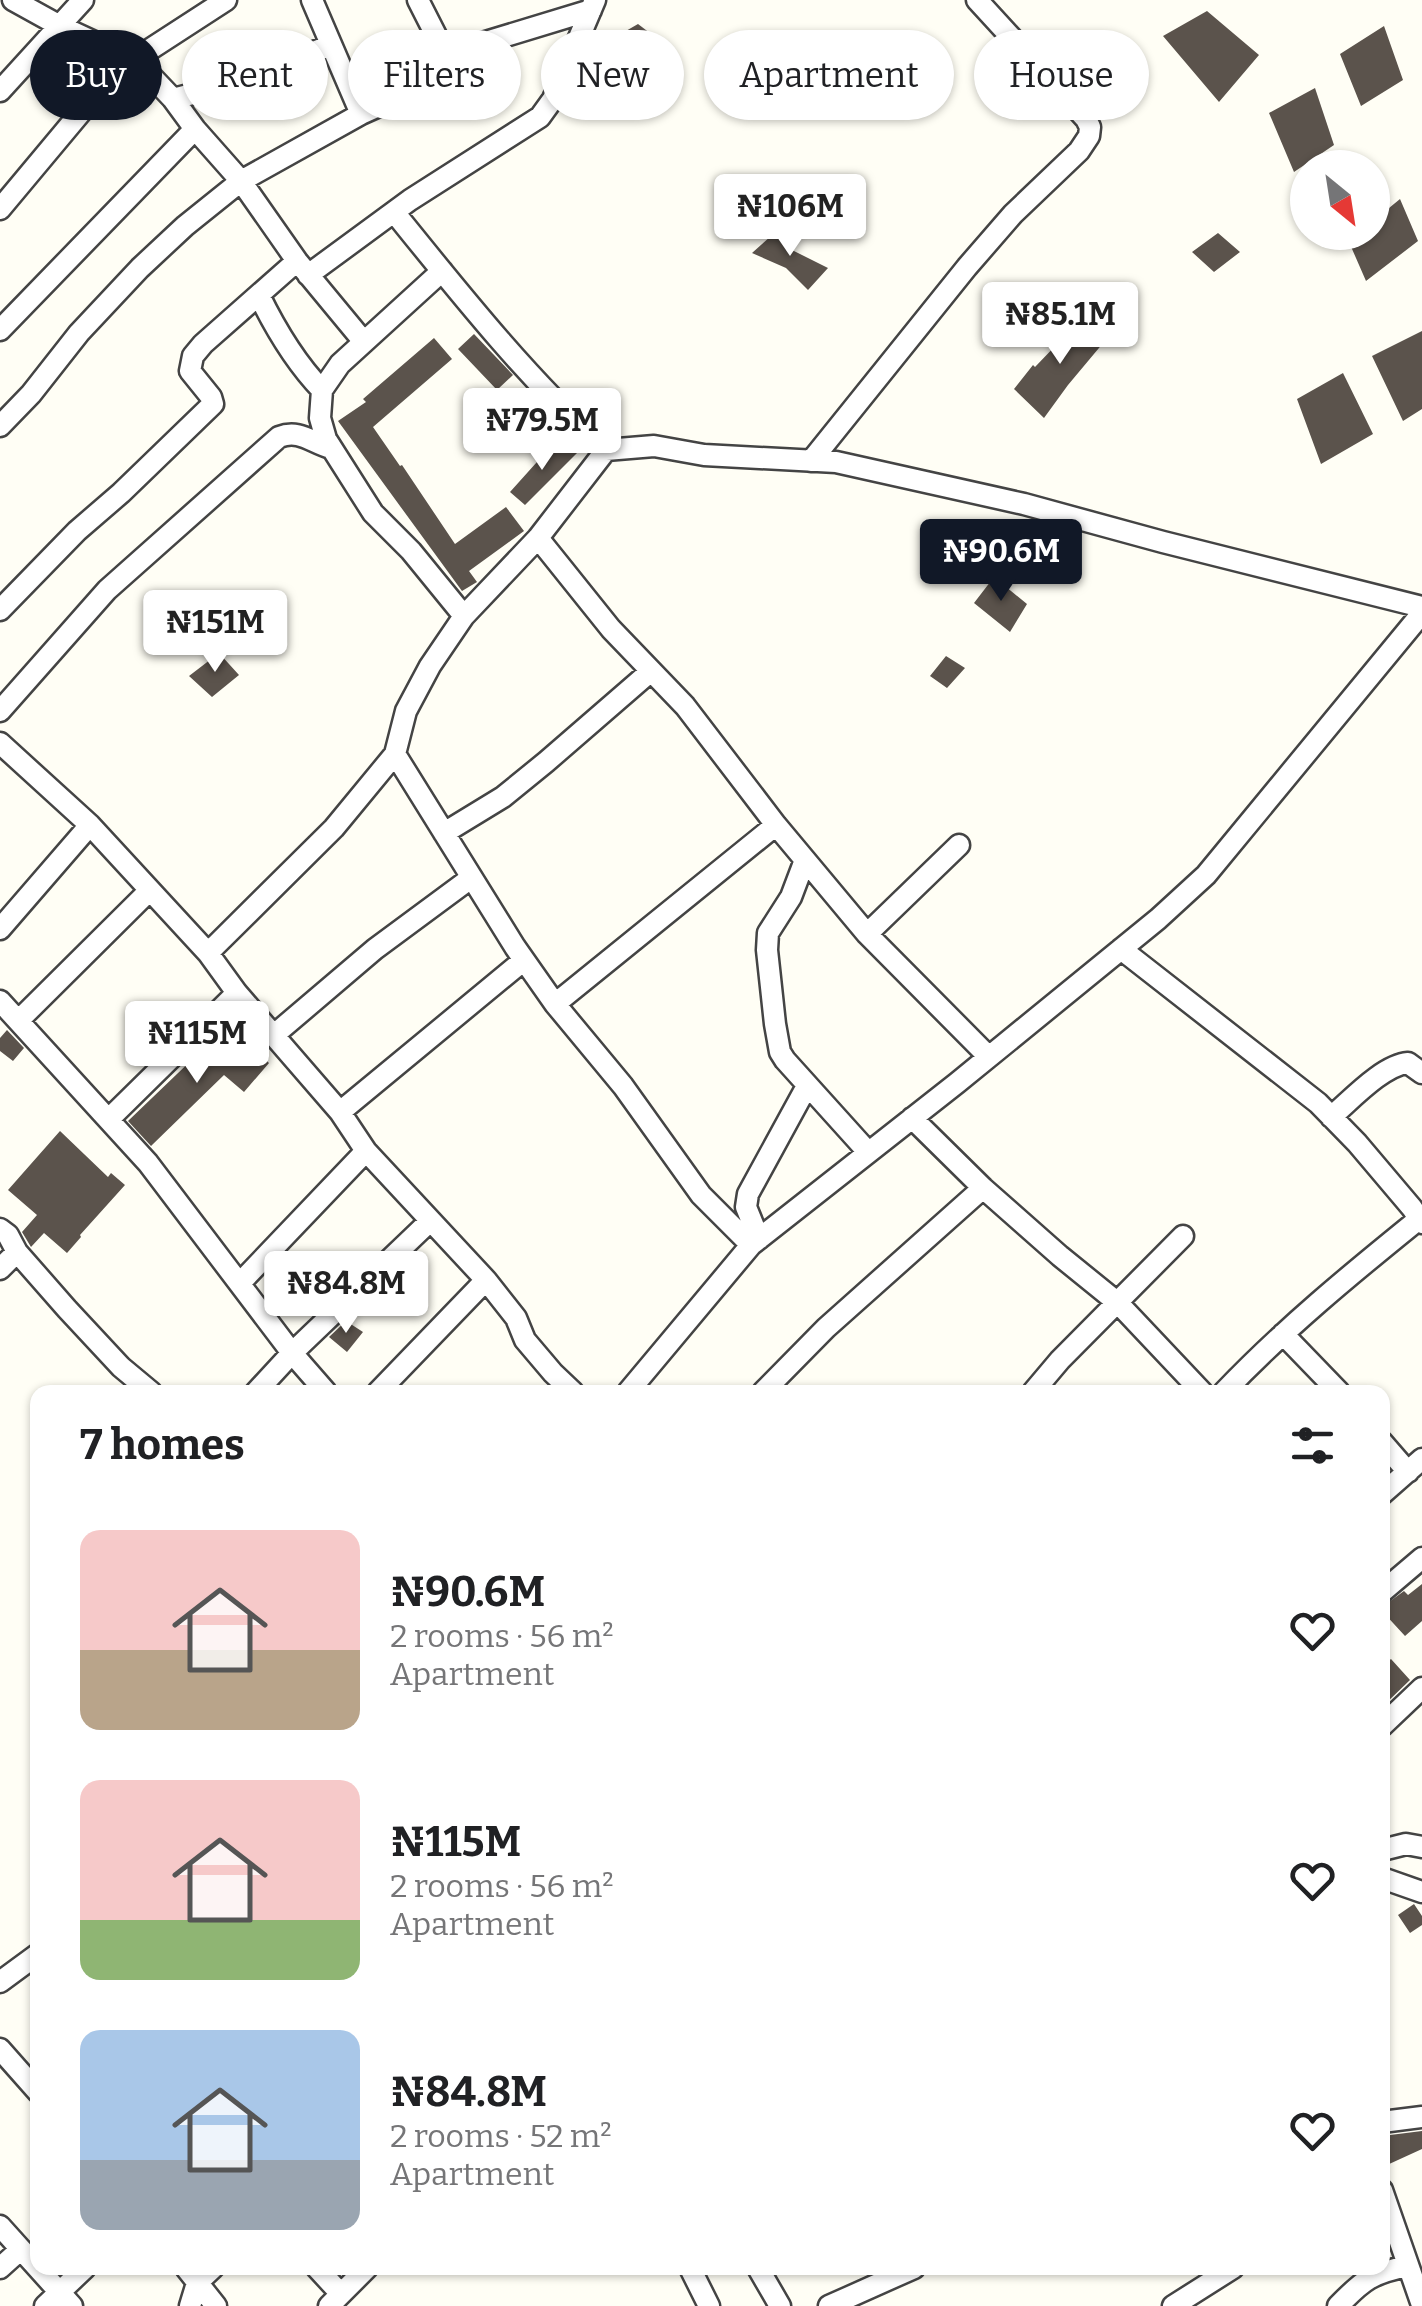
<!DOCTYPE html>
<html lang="en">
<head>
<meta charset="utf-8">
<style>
	:root { --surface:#fff; --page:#f2f2f2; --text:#202124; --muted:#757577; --accent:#111827 }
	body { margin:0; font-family:Bitter,serif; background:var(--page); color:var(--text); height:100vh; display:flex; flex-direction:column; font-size:38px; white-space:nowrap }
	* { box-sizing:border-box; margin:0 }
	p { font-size:32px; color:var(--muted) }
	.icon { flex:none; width:55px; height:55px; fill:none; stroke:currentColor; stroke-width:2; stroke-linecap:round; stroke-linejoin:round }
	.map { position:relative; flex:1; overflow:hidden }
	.details { position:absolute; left:30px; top:1385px; width:1360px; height:890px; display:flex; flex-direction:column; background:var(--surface); border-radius:20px; box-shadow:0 2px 8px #0004 }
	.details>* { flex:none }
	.hud { position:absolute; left:30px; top:30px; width:1362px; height:90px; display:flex; gap:20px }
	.needle { width:65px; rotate:150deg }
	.buttons { position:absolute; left:1290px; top:150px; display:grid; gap:20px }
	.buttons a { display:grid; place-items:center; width:100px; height:100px; border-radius:50%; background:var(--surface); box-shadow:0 2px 8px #0004; font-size:50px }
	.price { position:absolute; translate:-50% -85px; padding:0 22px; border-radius:10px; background:#fff; color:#222; font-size:32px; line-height:65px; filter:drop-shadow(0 2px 5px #0008) }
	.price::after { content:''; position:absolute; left:50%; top:60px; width:30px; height:22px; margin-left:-15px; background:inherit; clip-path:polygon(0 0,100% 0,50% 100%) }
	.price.on { background:var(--accent); color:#fff }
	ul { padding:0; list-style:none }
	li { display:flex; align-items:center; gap:30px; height:250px; padding:0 50px }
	li span { display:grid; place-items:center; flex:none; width:280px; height:200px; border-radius:20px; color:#555 }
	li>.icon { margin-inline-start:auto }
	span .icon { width:120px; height:120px; fill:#fffc; stroke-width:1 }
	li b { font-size:42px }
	h2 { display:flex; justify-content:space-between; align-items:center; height:120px; padding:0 50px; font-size:42px }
	.pill { padding:0 35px; border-radius:45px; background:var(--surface); box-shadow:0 2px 8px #0004; font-size:35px; line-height:90px }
	.pill.on { background:var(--accent); color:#fff }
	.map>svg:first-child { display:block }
</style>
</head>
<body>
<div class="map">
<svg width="1422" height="2306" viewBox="0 0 1422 2306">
	<rect width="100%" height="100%" fill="#fffef5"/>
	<path fill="#5b534c" d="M1207 11 1259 55 1219 102 1163 36Z
		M638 24 659 40 634 64 612 39Z
		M1384 26 1403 80 1361 106 1340 54Z
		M1315 88 1334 145 1294 172 1269 113Z
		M1400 199 1418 241 1366 281 1349 242 1360 232H1372V222Z
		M780 228 795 243 790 249 828 268 808 290 786 268 752 253Z
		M1218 233 1240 252 1214 272 1192 252Z
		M1082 318 1109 336 1068 385 1044 418 1014 389 1033 365 1035 367Z
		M1422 331V409L1403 421 1372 356Z
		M474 334 513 375 497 390 458 349Z
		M434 338 452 359 373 427 400 466 402 465 455 544 506 507 524 531 469 571 477 582 462 591 338 421 366 402 363 399Z
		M1343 373 1373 434 1321 464 1297 399Z
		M554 443 577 453 525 505 510 492Z
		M994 577 1027 604 1010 632 974 603Z
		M219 653 239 675 212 697 189 676Z
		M946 656 965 668 947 688 930 676Z
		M7 1030 24 1048 13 1061 0 1051V1038Z
		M225 1034 246 1056 253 1048 269 1063 244 1092 224 1075 151 1146 128 1121 202 1050 206 1053Z
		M60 1131 108 1177 111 1173 125 1185 80 1235 81 1237 67 1253 44 1233 31 1247 22 1232 37 1215 8 1190Z
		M346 1321 363 1332 347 1352 329 1337Z
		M1422 1584V1621L1405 1636 1382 1611V1607L1404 1591 1408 1595Z
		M1391 1659 1410 1680 1382 1707V1666Z
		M1414 1904 1422 1916V1925L1410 1933 1398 1915Z
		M1422 2131V2149L1387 2165 1382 2154V2136Z"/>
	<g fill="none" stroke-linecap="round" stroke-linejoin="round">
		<g stroke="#444" stroke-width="25">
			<path id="street" d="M13 0 60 26 127 57 153 78 173 99 195 129 241 181 297 261 364 342
				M312 0 361 114
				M132 61 226 0
				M449 61 479 44 591 10
				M0 91 83 0
				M173 99 242 81 331 45
				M0 209 127 57
				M394 212C461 295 527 378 606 450L654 446 704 455 836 462 1024 504 1163 542 1422 607
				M442 271 340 364 322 390 320 418 326 439 373 513 411 551 464 616
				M308 275 410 200 540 117 553 99 595 0
				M259 295C276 330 295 362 322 390
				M0 330 195 129
				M0 426 31 394 79 333 140 268 185 226 241 181 361 114 450 74 452 68 449 61 418 0
				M811 461 967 267 1013 214 1079 151 1089 136 1090 127 1086 119 977 0
				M538 538 611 629 685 706 776 825 867 934 988 1056
				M0 610 77 531 121 493 213 404 211 397 190 371 193 356 203 344 297 261
				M0 711 107 590 279 437C300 429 312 443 331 448
				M0 743 90 825 208 953 237 993 340 1112 366 1151 486 1280 516 1318 525 1340 553 1373 573 1392
				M395 754 515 947 555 1004 623 1086 701 1195 751 1245
				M444 833 503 797 546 762 651 671
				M805 860 791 897 768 933 767 950 775 1024 780 1052 785 1060 868 1152
				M0 929 90 825
				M867 934 959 845
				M1121 949 1318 1103 1357 1143 1412 1208 1422 1223
				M208 953 334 828 395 754 406 711 430 666 464 616 538 538 606 450
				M0 1001 148 1163 292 1353 326 1392
				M555 1004 776 825
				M19 1020 150 890
				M274 1035 375 949 471 878
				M340 1112 524 960
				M1331 1117C1351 1100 1383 1065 1408 1063L1422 1073
				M912 1118 983 1188 1060 1256 1118 1303 1202 1392
				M109 1119 237 993
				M0 1229 8 1235 17 1252 67 1309 121 1367 151 1392
				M759 1239 746 1207 748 1194 807 1086
				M0 1269 17 1252
				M240 1283 366 1151
				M1283 1334 1339 1392
				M256 1392 292 1353 430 1221
				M378 1392 486 1280
				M628 1392 751 1245 957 1083 1158 919 1206 875 1422 613
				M763 1392 826 1328 983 1188
				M1033 1392 1060 1360 1183 1236
				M1224 1392C1284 1329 1351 1274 1419 1219
				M1382 1442 1408 1472
				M1382 1494 1422 1459
				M1382 1592 1422 1558
				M1382 1726 1422 1688
				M1382 1850 1406 1844 1422 1847
				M1382 1878 1422 1892
				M0 1982 38 1954
				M0 2049 38 2092
				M1382 2122 1422 2117
				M1382 2190 1422 2305
				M0 2226 72 2306
				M0 2268 20 2250
				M186 2268 216 2306
				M317 2268 341 2294
				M690 2268 709 2306
				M758 2268 780 2306
				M45 2306 85 2268
				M190 2306 197 2283 213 2268
				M329 2306 367 2268
				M829 2306 914 2268
				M1173 2306 1233 2268
				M1338 2306C1363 2280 1372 2273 1408 2266"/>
		</g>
		<use href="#street" stroke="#fff" stroke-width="20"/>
	</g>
</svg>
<div class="buttons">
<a><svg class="needle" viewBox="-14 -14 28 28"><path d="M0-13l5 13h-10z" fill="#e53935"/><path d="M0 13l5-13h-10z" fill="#757577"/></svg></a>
</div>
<b class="price" style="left:790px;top:259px">₦106M</b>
<b class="price" style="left:1060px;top:367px">₦85.1M</b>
<b class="price" style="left:542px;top:473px">₦79.5M</b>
<b class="price on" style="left:1001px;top:604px">₦90.6M</b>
<b class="price" style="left:215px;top:675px">₦151M</b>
<b class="price" style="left:197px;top:1086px">₦115M</b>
<b class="price" style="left:346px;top:1336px">₦84.8M</b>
<div class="hud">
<a class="pill on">Buy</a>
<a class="pill">Rent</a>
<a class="pill">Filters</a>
<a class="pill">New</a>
<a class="pill">Apartment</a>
<a class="pill">House</a>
</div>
<section class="details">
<h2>7 homes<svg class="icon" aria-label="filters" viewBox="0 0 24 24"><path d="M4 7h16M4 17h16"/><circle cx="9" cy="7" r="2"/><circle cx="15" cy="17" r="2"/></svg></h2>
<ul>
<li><span style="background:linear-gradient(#f6c9c9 60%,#b9a48a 0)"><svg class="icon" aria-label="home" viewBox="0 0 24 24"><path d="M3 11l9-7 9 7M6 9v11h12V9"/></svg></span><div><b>₦90.6M</b><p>2 rooms · 56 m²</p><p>Apartment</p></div><svg class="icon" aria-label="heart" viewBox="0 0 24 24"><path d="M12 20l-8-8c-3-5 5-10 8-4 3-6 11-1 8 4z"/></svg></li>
<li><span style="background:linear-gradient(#f6c9c9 70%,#8fb573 0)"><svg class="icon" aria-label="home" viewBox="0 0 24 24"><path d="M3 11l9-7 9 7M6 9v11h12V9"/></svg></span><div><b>₦115M</b><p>2 rooms · 56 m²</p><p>Apartment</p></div><svg class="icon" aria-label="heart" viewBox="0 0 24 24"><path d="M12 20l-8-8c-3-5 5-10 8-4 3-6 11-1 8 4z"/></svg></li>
<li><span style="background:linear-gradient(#a9c7e8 65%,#9aa5b1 0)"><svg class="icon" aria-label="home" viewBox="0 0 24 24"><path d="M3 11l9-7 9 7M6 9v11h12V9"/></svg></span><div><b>₦84.8M</b><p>2 rooms · 52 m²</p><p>Apartment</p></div><svg class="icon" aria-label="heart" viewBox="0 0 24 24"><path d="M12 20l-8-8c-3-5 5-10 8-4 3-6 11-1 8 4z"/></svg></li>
</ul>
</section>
</div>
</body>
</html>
